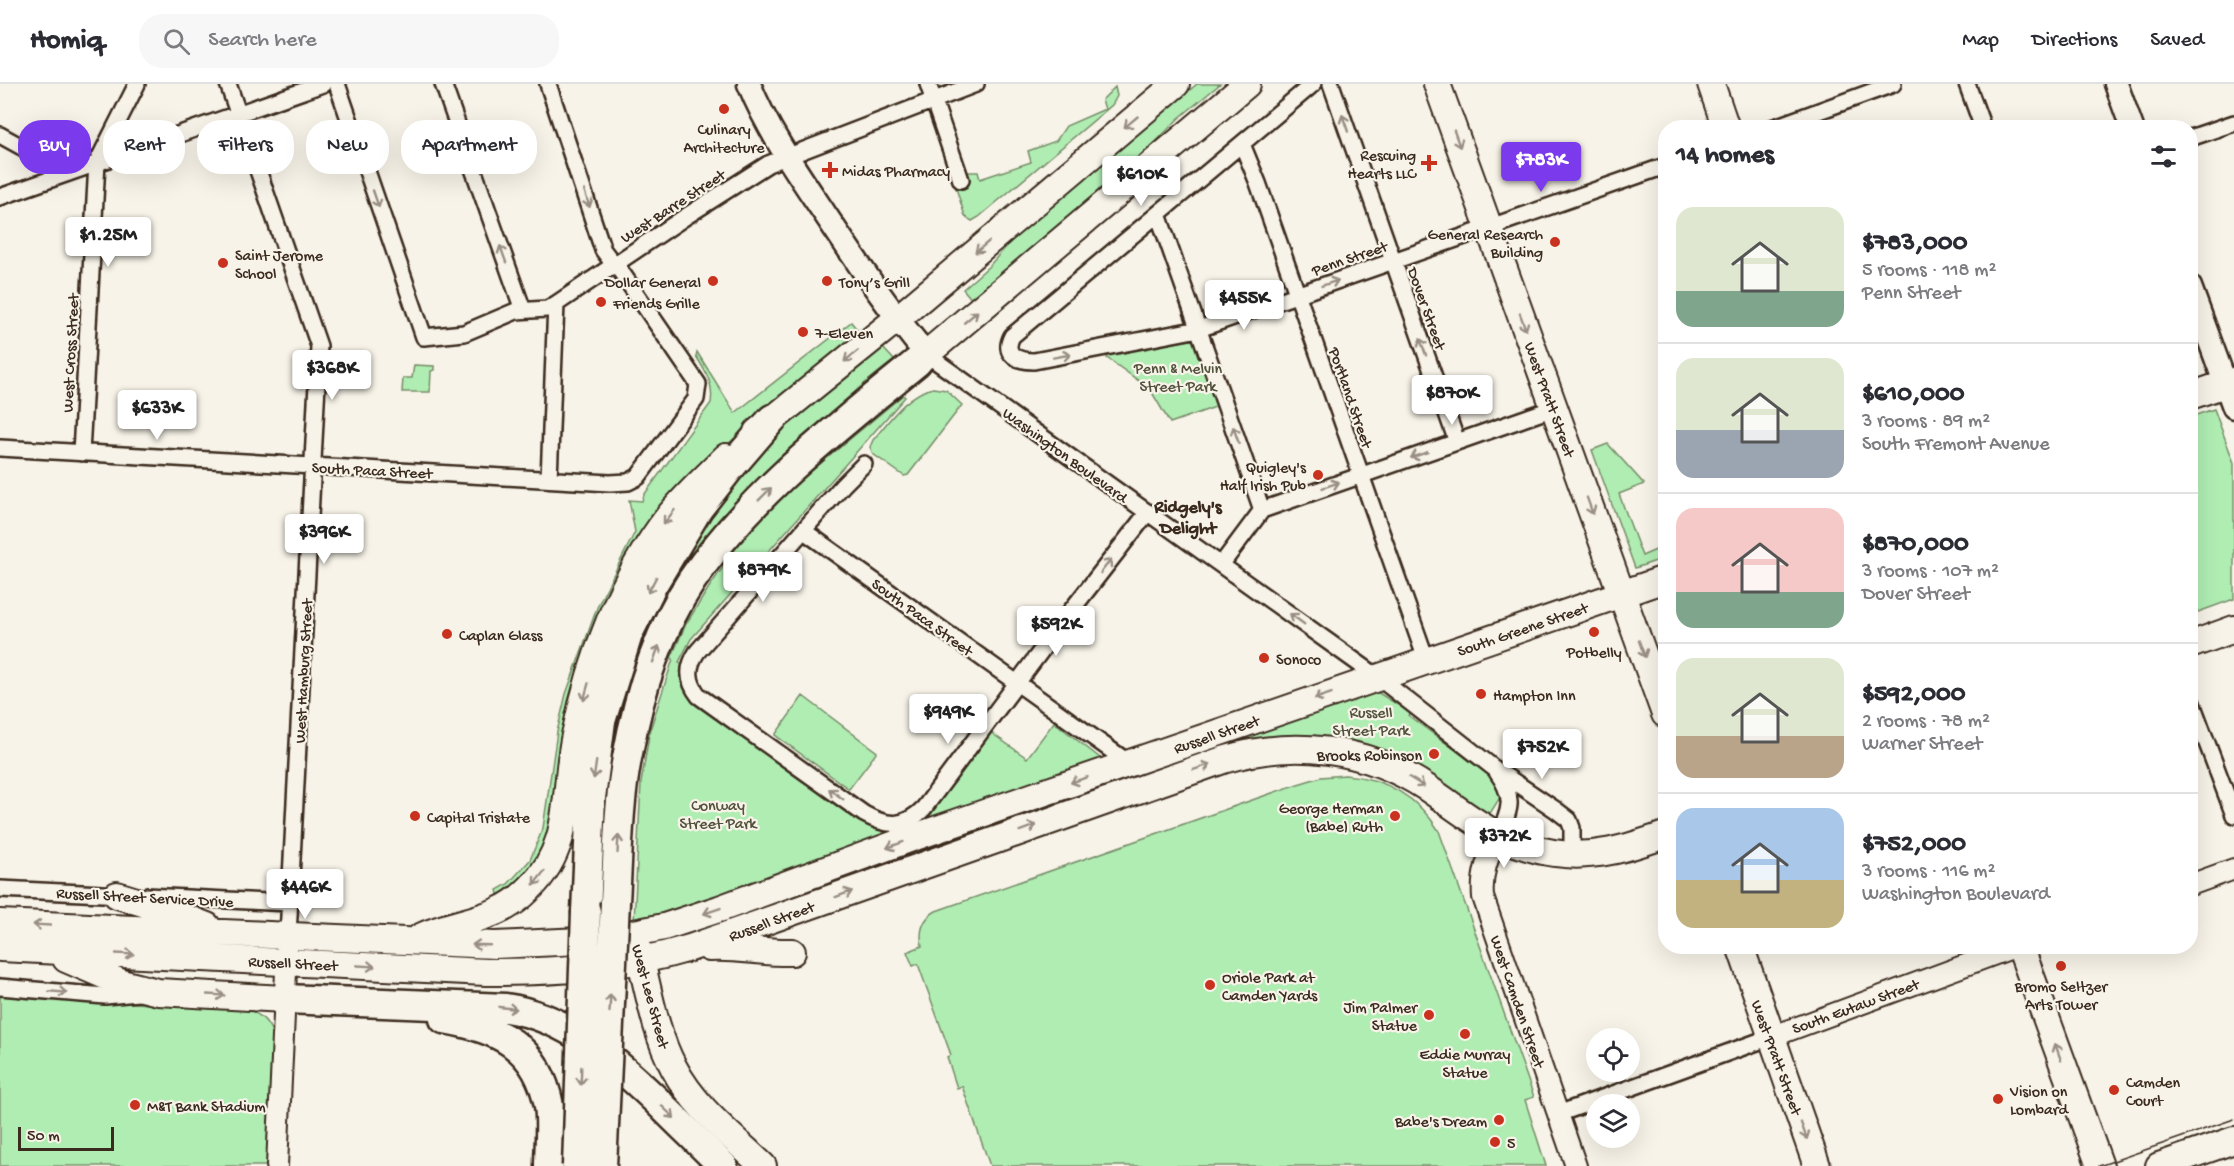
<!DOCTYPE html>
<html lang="en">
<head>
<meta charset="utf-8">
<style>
	:root { --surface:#fff; --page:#f7f7f7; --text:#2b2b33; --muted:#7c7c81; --line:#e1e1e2; --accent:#7c3aed }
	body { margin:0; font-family:"Gochi Hand",sans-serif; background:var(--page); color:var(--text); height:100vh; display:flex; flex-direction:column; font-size:22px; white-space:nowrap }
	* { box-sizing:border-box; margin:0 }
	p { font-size:20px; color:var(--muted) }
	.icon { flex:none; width:33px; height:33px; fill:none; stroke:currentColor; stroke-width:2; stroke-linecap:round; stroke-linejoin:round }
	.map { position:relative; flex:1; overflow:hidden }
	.sheet { position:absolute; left:1658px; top:36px; width:540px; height:834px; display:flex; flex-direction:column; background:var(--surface); border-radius:24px; box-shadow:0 6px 24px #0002 }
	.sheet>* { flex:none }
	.top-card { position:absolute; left:18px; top:36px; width:570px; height:54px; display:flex; gap:12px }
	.fabs { position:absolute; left:1586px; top:944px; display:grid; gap:12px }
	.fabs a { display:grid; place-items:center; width:54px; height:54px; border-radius:50%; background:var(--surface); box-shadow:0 6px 24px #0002; font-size:30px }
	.scale { position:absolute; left:18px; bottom:15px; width:96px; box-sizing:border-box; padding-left:6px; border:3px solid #3b2a1e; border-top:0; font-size:16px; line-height:21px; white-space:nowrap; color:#3b2a1e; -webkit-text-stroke:4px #f7f3e8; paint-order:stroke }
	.price { position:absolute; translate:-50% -51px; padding:0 14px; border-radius:6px; background:#fff; color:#222; font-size:20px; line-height:39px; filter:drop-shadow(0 2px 3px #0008) }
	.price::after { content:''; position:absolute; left:50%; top:36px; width:18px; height:14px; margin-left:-9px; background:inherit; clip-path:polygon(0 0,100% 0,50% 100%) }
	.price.active { background:var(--accent); color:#fff }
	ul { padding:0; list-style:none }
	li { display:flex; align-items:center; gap:18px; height:150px; padding:0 18px }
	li+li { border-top:2px solid var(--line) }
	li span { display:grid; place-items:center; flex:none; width:168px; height:120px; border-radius:18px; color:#555 }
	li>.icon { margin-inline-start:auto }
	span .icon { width:72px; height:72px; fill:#fffc; stroke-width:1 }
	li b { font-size:26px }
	h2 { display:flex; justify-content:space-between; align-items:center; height:72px; padding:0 18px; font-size:26px }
	.tag { padding:0 21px; border-radius:24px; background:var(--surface); box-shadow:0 6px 24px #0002; font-size:21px; line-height:54px }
	.tag.active { background:var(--accent); color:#fff }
	header { display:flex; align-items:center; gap:36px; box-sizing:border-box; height:84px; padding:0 30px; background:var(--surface); border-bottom:2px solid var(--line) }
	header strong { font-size:28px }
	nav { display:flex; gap:33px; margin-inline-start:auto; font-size:21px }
	.search { width:420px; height:54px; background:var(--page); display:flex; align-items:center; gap:15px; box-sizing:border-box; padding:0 21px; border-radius:24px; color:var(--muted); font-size:22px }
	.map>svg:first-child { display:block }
</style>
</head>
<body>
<header>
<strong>Homiq</strong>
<div class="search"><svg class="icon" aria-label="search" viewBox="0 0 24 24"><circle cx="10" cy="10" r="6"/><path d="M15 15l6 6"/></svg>Search here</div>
<nav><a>Map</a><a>Directions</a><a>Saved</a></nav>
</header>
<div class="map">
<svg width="2234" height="1082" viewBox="0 0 2234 1082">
	<rect width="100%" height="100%" fill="#f7f3e8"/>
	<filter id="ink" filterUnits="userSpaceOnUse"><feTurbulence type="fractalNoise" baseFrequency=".0167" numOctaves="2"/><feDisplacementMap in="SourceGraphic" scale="12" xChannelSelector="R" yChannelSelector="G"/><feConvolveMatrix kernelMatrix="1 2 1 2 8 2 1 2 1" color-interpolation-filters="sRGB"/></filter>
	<g filter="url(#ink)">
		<path fill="#b0edb3" stroke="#768c68" stroke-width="1.5" d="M1197 0H1220L1178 35 1131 83 973 217 963 205 989 182 1015 153Z
			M1115 3 1117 12 1112 21 979 133 972 137 965 132 955 101 967 97 968 88H978L980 95 1031 78 1028 67 1056 57 1066 42 1105 25 1102 16Z
			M851 238 860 249 722 365 534 788 499 813 497 806 508 800 530 776 543 744 557 648 566 610 598 521 635 448 629 416 642 417 644 411 711 319C714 300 706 288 696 272L697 268 735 329Z
			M1197 255 1221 321 1170 339 1150 305 1107 274 1110 269Z
			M883 264 894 276C874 292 853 308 835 326 827 333 822 343 815 350 786 377 754 399 727 428 663 497 626 589 611 681 606 710 604 741 602 771L598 772C602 735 604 696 611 659 634 539 697 423 787 341 818 314 851 290 883 264Z
			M414 281 434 282V286L431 287 430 308H402L403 294H412Z
			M933 304 946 306 962 321 908 391 904 392 873 370 870 363 873 356C890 336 907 310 933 304Z
			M903 311 905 313 691 555 679 578 685 581 688 605 886 745 888 752 671 828 634 838 641 699 650 646 673 575 671 574 686 540 708 505 736 464 773 419Z
			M2214 325 2234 379V515L2190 531V333Z
			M1608 360 1644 400 1619 410 1642 472 1665 462V474L1635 484 1592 366Z
			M1377 608 1411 629 1409 632 1491 692 1498 701 1501 712 1489 731C1430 687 1378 653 1301 651 1288 651 1273 654 1260 656L845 797 842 790 1370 609Z
			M803 612 877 668 849 705 775 651Z
			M1054 638 1100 674 1098 678 922 740 990 648 1027 674Z
			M1345 691C1385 694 1418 713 1439 747L1534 1013 1525 1016 1546 1082H990L962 1002 957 1004 947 973 951 971 918 880 913 882 907 868 922 862C919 847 922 835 936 827L1298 700 1321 693Z
			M0 912 247 925C260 931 268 936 273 951L266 1082H0Z"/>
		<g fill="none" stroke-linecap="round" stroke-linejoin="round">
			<g stroke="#3b2a1e" stroke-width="20">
				<path id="minor" d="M228 0 319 262 288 851
					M337 0 424 253 464 249 516 227 547 225 556 220
					M443 0 523 226
					M928 0 961 96
					M1313 0 1012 252C1002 271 1018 277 1034 277L1199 245 1665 82
					M1331 0 1457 358
					M1967 0 1983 44
					M1772 44 1893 0
					M0 51 69 89
					M2190 54 2234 39
					M1242 60 1258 99 1427 578
					M0 113 323 0
					M1158 130 1262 426
					M926 270 1379 594 1495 685 1556 726 1569 736 1572 744V771
					M0 364 610 399 628 398 638 393 696 315 698 300 615 179 609 174 603 166 548 0
					M81 369 97 79 137 0
					M864 380 843 401 697 568C687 583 687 597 699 612L864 730C887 743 905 744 924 724L1070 528 1148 428
					M549 395 556 220 685 133 768 80 976 0
					M804 447 1129 679
					M1221 481 1262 426 1554 324
					M2190 614 2234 731
					M1497 688C1515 713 1511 726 1498 752
					M0 805 123 811
					M147 812 290 819
					M0 903 105 912 138 909
					M1558 1030 1771 953"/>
			</g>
			<g stroke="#3b2a1e" stroke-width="24">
				<path id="tertiary" d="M1498 752C1488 773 1481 789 1483 813L1576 1082
					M2190 801 2234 785
					M1771 953 2017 862
					M277 1082 287 866"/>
			</g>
			<g stroke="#3b2a1e" stroke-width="27">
				<path id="secondary" d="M749 0C768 47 797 88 825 130 857 178 889 226 926 270
					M2116 0 2132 44
					M2190 203 2234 323"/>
			</g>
			<g stroke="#3b2a1e" stroke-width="30">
				<path id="primary" d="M1437 0 1665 630
					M1711 0 1726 44
					M917 278 1247 0
					M2190 312 2234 297
					M757 348 897 235 1176 0
					M2190 561 2234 545
					M117 811 166 826 207 842
					M0 839 495 861 581 857 634 849 664 843 719 825 909 755 1665 495
					M420 853C459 835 498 838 530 804 574 761 563 706 575 651 591 574 621 494 669 432 686 411 707 392 726 373
					M637 861C648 902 654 947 674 984 694 1023 732 1052 763 1082
					M1740 862 1817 1082
					M2020 862 2100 1082
					M0 864 486 888C555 888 624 884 690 864L1223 676C1292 655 1366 663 1427 704 1470 733 1499 761 1554 769 1594 775 1628 764 1665 751
					M709 864C737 862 764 869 792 868
					M66 875 122 899 158 908 285 915
					M2159 1082 2234 1056"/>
			</g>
			<g stroke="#3b2a1e" stroke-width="33">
				<path id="motorway" d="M615 818C618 770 618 721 627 674 638 613 658 547 692 496 751 409 837 344 917 278
					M586 828 591 714 601 637 628 550 653 500 698 425 729 385 772 335
					M285 915 506 924C568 933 613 975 657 1017 679 1039 701 1060 723 1082
					M444 935C498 944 538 962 549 1022 552 1041 549 1063 549 1082"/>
			</g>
			<use href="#minor" stroke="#f7f3e8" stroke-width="15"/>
			<use href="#tertiary" stroke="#f7f3e8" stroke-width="20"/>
			<use href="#secondary" stroke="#f7f3e8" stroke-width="22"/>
			<use href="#primary" stroke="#f7f3e8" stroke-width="26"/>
			<use href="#motorway" stroke="#f7f3e8" stroke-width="28"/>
			<path stroke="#3b2a1e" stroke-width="1.5" d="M2099 1082 2234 1035"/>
			<g stroke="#3b2a1e" stroke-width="33" stroke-linecap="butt">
				<path id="motorway-bridge" d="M577 1082 586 828
					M602 1082 615 818"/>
			</g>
			<use href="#motorway-bridge" stroke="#f7f3e8" stroke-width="28"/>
		</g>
		<defs><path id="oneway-shaft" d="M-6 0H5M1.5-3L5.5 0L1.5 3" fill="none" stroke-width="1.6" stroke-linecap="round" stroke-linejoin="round" transform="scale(1.5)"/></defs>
		<g stroke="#998e83">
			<use href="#oneway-shaft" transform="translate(1131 38) rotate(140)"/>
			<use href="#oneway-shaft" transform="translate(1345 39) rotate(-109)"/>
			<use href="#oneway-shaft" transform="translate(1457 55) rotate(70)"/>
			<use href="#oneway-shaft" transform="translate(376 115) rotate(71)"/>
			<use href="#oneway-shaft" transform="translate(587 115) rotate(72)"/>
			<use href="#oneway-shaft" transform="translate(982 163) rotate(140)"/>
			<use href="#oneway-shaft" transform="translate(503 170) rotate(-110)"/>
			<use href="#oneway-shaft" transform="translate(1330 199) rotate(-19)"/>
			<use href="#oneway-shaft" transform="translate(971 233) rotate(-40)"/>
			<use href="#oneway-shaft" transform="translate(1523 238) rotate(70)"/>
			<use href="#oneway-shaft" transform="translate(1423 263) rotate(-110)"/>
			<use href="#oneway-shaft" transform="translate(851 272) rotate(141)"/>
			<use href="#oneway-shaft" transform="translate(1062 272) rotate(-10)"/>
			<use href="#oneway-shaft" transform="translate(1236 351) rotate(-109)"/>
			<use href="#oneway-shaft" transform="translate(1419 371) rotate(161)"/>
			<use href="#oneway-shaft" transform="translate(1331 401) rotate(-19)"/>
			<use href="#oneway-shaft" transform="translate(765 410) rotate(-45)"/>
			<use href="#oneway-shaft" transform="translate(1590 422) rotate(70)"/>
			<use href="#oneway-shaft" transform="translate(669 433) rotate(128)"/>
			<use href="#oneway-shaft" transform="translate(1106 482) rotate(-52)"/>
			<use href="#oneway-shaft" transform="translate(652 501) rotate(118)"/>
			<use href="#oneway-shaft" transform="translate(1297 535) rotate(-144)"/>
			<use href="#oneway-shaft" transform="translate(1642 565) rotate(70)"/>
			<use href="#oneway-shaft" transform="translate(656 570) rotate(-70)"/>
			<use href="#oneway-shaft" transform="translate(586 608) rotate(106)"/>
			<use href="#oneway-shaft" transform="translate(1323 612) rotate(161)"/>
			<use href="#oneway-shaft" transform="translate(1202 683) rotate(-19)"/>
			<use href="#oneway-shaft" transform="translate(595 686) rotate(98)"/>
			<use href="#oneway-shaft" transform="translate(1079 696) rotate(161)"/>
			<use href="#oneway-shaft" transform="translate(1417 698) rotate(32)"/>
			<use href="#oneway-shaft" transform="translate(836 710) rotate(-144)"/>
			<use href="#oneway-shaft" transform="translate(1028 744) rotate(-20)"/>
			<use href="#oneway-shaft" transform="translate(618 760) rotate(-87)"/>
			<use href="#oneway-shaft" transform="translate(895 761) rotate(160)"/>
			<use href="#oneway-shaft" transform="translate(539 794) rotate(129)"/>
			<use href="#oneway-shaft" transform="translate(844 810) rotate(-20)"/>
			<use href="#oneway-shaft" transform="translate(712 827) rotate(161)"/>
			<use href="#oneway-shaft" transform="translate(42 841) rotate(-177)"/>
			<use href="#oneway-shaft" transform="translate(481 861) rotate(-178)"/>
			<use href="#oneway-shaft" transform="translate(125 870) rotate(3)"/>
			<use href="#oneway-shaft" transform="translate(366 882) rotate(3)"/>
			<use href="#oneway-shaft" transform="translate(58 908) rotate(5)"/>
			<use href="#oneway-shaft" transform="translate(216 911) rotate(3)"/>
			<use href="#oneway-shaft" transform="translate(610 919) rotate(-87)"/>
			<use href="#oneway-shaft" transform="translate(508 924) rotate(6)"/>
			<use href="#oneway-shaft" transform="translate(2058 968) rotate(-110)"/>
			<use href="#oneway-shaft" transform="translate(581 992) rotate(92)"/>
			<use href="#oneway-shaft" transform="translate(668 1028) rotate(44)"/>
			<use href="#oneway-shaft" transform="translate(1804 1047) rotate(70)"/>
		</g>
	</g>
	<g fill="#c8321e" stroke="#f7f3e8" stroke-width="2">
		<circle cx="724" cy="25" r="6"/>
		<path d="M1426 70h6v6h6v6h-6v6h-6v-6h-6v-6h6z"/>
		<path d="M827 77h6v6h6v6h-6v6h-6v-6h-6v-6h6z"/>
		<circle cx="1555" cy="158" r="6"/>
		<circle cx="223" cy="179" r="6"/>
		<circle cx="713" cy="197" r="6"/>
		<circle cx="827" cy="197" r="6"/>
		<circle cx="601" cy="218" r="6"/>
		<circle cx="803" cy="248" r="6"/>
		<circle cx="1318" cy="391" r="6"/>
		<circle cx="1594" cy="548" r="6"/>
		<circle cx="447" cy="550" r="6"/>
		<circle cx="1264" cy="574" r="6"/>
		<circle cx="1481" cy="610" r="6"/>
		<circle cx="1434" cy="670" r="6"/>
		<circle cx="415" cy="732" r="6"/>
		<circle cx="1395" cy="732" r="6"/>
		<circle cx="2061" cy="882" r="6"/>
		<circle cx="1210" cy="901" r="6"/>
		<circle cx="1429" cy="931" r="6"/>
		<circle cx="1465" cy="950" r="6"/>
		<circle cx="2114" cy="1006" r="6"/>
		<circle cx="1998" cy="1015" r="6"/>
		<circle cx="135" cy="1021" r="6"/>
		<circle cx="1499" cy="1036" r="6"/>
		<circle cx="1495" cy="1058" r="6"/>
	</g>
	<g text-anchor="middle" stroke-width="4.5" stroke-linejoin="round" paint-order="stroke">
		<g font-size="16" fill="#3b2a1e" stroke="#f7f3e8" text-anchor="start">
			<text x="724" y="50" text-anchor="middle">Culinary<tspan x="724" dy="18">Architecture</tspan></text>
			<text x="1416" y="76" text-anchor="end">Rescuing<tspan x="1416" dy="18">Hearts LLC</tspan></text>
			<text x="842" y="92">Midas Pharmacy</text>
			<text x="1543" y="155" text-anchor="end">General Research<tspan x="1543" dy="18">Building</tspan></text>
			<text x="235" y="176">Saint Jerome<tspan x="235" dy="18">School</tspan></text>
			<text x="701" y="203" text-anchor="end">Dollar General</text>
			<text x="839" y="203">Tony’s Grill</text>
			<text x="613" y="224">Friends Grille</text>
			<text x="815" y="254">7-Eleven</text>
			<text x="1306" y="388" text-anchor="end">Quigley's<tspan x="1306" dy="18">Half Irish Pub</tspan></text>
			<text x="459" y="556">Caplan Glass</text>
			<text x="1594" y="573" text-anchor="middle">Potbelly</text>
			<text x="1276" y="580">Sonoco</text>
			<text x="1493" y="616">Hampton Inn</text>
			<text x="1422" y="676" text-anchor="end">Brooks Robinson</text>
			<text x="1383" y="729" text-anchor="end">George Herman<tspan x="1383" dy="18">(Babe) Ruth</tspan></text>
			<text x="427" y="738">Capital Tristate</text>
			<text x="1222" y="898">Oriole Park at<tspan x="1222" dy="18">Camden Yards</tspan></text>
			<text x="2061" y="907" text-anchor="middle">Bromo Seltzer<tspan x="2061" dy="18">Arts Tower</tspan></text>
			<text x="1417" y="928" text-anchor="end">Jim Palmer<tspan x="1417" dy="18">Statue</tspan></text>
			<text x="1465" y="975" text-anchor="middle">Eddie Murray<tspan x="1465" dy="18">Statue</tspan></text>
			<text x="2126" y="1003">Camden<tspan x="2126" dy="18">Court</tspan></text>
			<text x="2010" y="1012">Vision on<tspan x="2010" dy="18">Lombard</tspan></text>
			<text x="147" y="1027">M&amp;T Bank Stadium</text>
			<text x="1487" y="1042" text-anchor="end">Babe's Dream</text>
			<text x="1507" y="1064">5</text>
		</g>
		<g font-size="16" fill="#3b2a1e" stroke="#f7f3e8">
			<text transform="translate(672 121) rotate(-33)" y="6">West Barre Street</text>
			<text transform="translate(1349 173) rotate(-19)" y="6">Penn Street</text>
			<text transform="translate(1428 224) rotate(70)" y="6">Dover Street</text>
			<text transform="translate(69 269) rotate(-87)" y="6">West Cross Street</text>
			<text transform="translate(1352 313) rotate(71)" y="6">Portland Street</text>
			<text transform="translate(1551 315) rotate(70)" y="6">West Pratt Street</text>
			<text transform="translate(1066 370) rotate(36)" y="6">Washington Boulevard</text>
			<text transform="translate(372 385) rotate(3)" y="6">South Paca Street</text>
			<text transform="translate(923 532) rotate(36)" y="6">South Paca Street</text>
			<text transform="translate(1522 544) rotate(-19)" y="6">South Greene Street</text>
			<text transform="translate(302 587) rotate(-87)" y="6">West Hamburg Street</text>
			<text transform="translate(1216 649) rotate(-19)" y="6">Russell Street</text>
			<text transform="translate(145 812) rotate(3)" y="6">Russell Street Service Drive</text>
			<text transform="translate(771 836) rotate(-20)" y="6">Russell Street</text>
			<text transform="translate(293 878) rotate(3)" y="6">Russell Street</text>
			<text transform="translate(652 912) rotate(75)" y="6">West Lee Street</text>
			<text transform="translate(1519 917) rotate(71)" y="6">West Camden Street</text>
			<text transform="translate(1855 921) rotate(-20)" y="6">South Eutaw Street</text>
			<text transform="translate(1778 973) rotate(70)" y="6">West Pratt Street</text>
		</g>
		<g font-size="16" fill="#52513c" stroke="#f7f3e8">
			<text x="1178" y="289">Penn &amp; Melvin<tspan x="1178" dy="18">Street Park</tspan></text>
			<text x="1371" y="633">Russell<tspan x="1371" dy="18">Street Park</tspan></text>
			<text x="718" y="726">Conway<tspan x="718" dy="18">Street Park</tspan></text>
		</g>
		<g font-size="18" font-weight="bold" fill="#3b2a1e" stroke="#f7f3e8">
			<text x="1188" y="428">Ridgely's<tspan x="1188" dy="21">Delight</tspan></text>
		</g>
	</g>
</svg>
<div class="fabs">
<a><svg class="icon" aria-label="locate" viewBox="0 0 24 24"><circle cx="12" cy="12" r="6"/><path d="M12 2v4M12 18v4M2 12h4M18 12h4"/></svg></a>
<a><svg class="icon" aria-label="layers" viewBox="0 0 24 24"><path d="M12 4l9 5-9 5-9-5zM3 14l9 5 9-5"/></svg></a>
</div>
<div class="scale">50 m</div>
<b class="price active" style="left:1541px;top:109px">$783K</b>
<b class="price" style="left:1141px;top:123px">$610K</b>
<b class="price" style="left:108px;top:184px">$1.25M</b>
<b class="price" style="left:1244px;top:247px">$455K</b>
<b class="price" style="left:332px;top:317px">$368K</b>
<b class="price" style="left:1452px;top:342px">$870K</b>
<b class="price" style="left:157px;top:357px">$633K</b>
<b class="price" style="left:324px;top:481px">$396K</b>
<b class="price" style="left:763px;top:519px">$879K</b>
<b class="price" style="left:1056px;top:573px">$592K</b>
<b class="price" style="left:948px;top:661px">$949K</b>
<b class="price" style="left:1542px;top:696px">$752K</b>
<b class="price" style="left:1504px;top:785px">$372K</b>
<b class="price" style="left:305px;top:836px">$446K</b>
<div class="top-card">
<a class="tag active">Buy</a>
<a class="tag">Rent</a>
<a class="tag">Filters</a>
<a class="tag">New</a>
<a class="tag">Apartment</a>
</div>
<section class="sheet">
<h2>14 homes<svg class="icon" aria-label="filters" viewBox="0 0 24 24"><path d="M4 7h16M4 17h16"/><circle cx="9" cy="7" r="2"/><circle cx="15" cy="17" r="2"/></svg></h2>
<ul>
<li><span style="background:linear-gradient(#dfe7d0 70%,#7fa58c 0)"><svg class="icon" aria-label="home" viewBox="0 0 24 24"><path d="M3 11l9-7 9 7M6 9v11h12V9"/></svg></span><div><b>$783,000</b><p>5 rooms · 118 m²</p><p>Penn Street</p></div></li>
<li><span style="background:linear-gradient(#dfe7d0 60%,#9aa5b1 0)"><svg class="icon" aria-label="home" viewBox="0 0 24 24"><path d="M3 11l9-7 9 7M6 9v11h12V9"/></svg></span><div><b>$610,000</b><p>3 rooms · 89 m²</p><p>South Fremont Avenue</p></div></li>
<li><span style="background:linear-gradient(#f6c9c9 70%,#7fa58c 0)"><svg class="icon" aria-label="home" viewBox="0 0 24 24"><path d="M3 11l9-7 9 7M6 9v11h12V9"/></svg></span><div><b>$870,000</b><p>3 rooms · 107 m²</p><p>Dover Street</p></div></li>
<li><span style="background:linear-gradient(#dfe7d0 65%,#b9a48a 0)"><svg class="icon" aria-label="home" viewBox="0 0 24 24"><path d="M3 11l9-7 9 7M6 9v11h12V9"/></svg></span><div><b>$592,000</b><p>2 rooms · 78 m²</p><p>Warner Street</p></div></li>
<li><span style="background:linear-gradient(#a9c7e8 60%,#c2b280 0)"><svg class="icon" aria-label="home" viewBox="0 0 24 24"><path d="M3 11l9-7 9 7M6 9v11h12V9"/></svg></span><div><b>$752,000</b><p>3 rooms · 116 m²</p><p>Washington Boulevard</p></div></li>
</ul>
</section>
</div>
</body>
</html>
